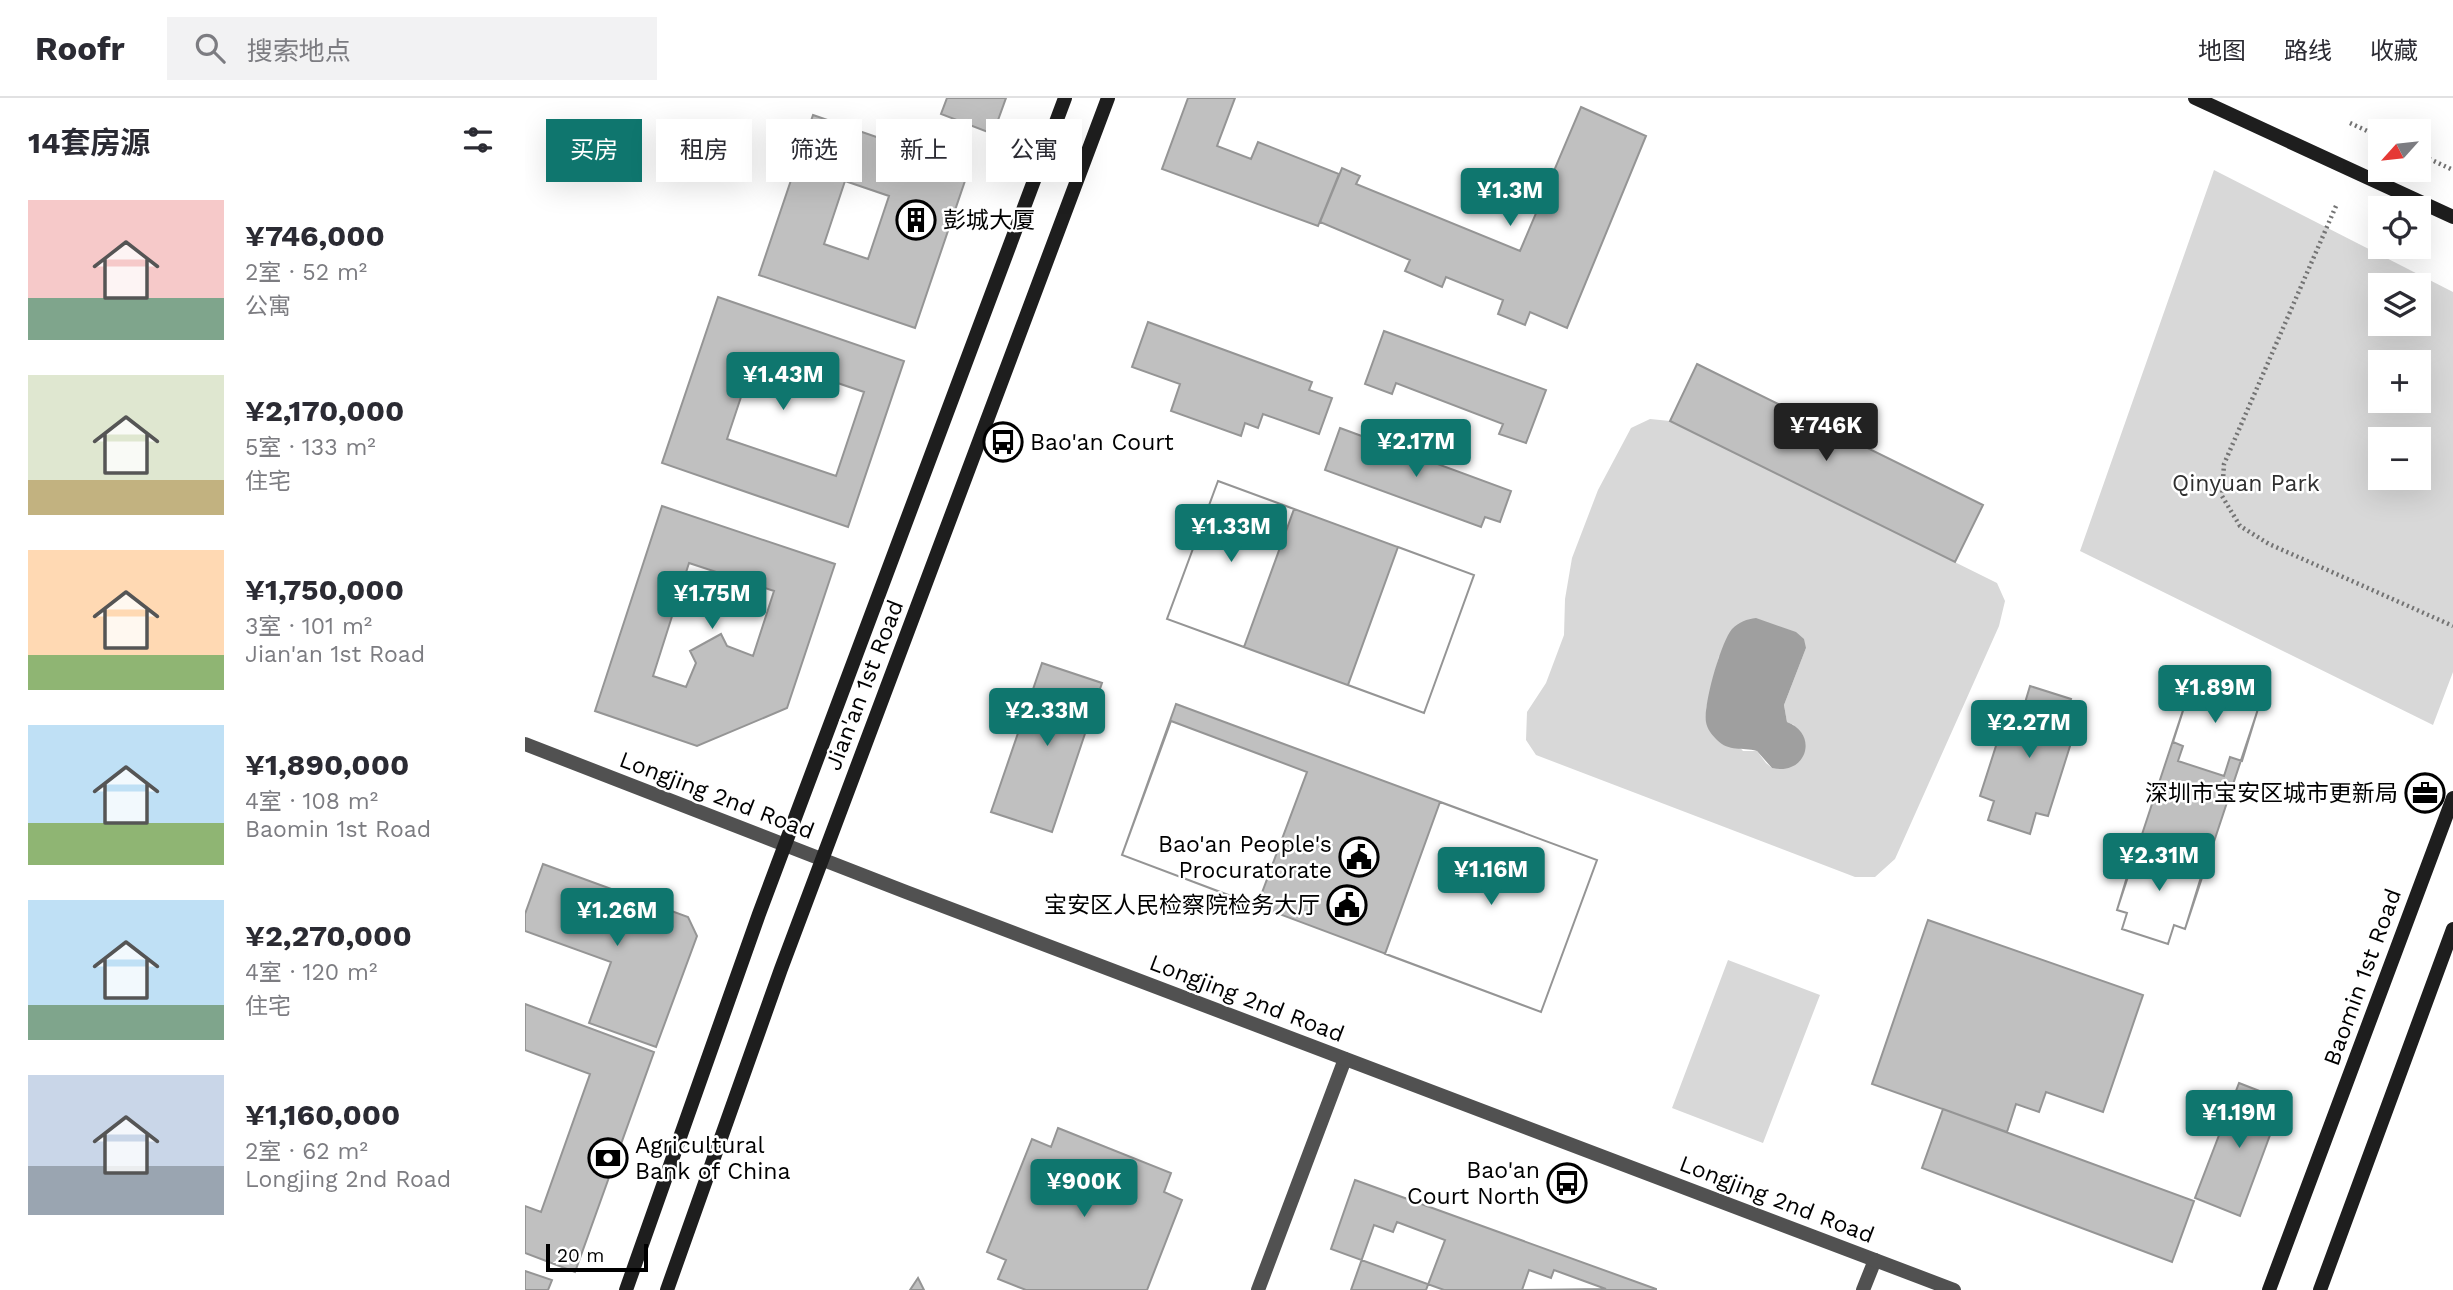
<!DOCTYPE html>
<html lang="zh">
<head>
<meta charset="utf-8">
<style>
	:root { --surface:#fff; --page:#f2f2f3; --text:#2b2b33; --muted:#7c7c81; --line:#e1e1e2; --accent:#0f766e }
	body { margin:0; font-family:"Work Sans","Noto Sans SC",sans-serif; background:var(--page); color:var(--text); height:100vh; display:flex; flex-direction:column; font-size:26px; white-space:nowrap }
	* { box-sizing:border-box; margin:0 }
	p { font-size:23px; color:var(--muted) }
	.icon { flex:none; width:38px; height:38px; fill:none; stroke:currentColor; stroke-width:2; stroke-linecap:round; stroke-linejoin:round }
	.map { position:relative; flex:1; overflow:hidden }
	.side { display:flex; flex-direction:column; background:var(--surface); width:525px }
	.side>* { flex:none }
	.top-card { position:absolute; left:21px; top:21px; width:665px; height:63px; display:flex; gap:14px }
	.needle { width:46px; rotate:243deg }
	.fabs { position:absolute; left:1843px; top:21px; display:grid; gap:14px }
	.fabs a { display:grid; place-items:center; width:63px; height:63px; border-radius:0px; background:var(--surface); box-shadow:0 7px 28px #0002; font-size:35px }
	.scale { position:absolute; left:21px; bottom:18px; width:102px; box-sizing:border-box; padding-left:7px; border:4px solid #000; border-top:0; font-size:19px; line-height:24px; white-space:nowrap; color:#000; -webkit-text-stroke:5px #fff; paint-order:stroke }
	.price { position:absolute; translate:-50% -60px; padding:0 16px; border-radius:7px; background:var(--accent); color:#fff; font-size:23px; line-height:46px; filter:drop-shadow(0 2px 4px #0008) }
	.price::after { content:''; position:absolute; left:50%; top:42px; width:21px; height:16px; margin-left:-10px; background:inherit; clip-path:polygon(0 0,100% 0,50% 100%) }
	.price.active { background:#222; color:#fff }
	ul { padding:0; list-style:none }
	li { display:flex; align-items:center; gap:21px; height:175px; padding:0 28px }
	li span { display:grid; place-items:center; flex:none; width:196px; height:140px; border-radius:0px; color:#555 }
	li>.icon { margin-inline-start:auto }
	span .icon { width:84px; height:84px; fill:#fffc; stroke-width:1 }
	li b { font-size:30px }
	h2 { display:flex; justify-content:space-between; align-items:center; height:84px; padding:0 28px; font-size:30px }
	.chip { padding:0 24px; border-radius:0px; background:var(--surface); box-shadow:0 7px 28px #0002; font-size:24px; line-height:63px }
	.chip.active { background:var(--accent); color:#fff }
	header { display:flex; align-items:center; gap:42px; box-sizing:border-box; height:98px; padding:0 35px; background:var(--surface); border-bottom:2px solid var(--line) }
	header strong { font-size:33px }
	nav { display:flex; gap:38px; margin-inline-start:auto; font-size:24px }
	.search { width:490px; height:63px; background:var(--page); display:flex; align-items:center; gap:18px; box-sizing:border-box; padding:0 24px; border-radius:0px; color:var(--muted); font-size:26px }
	main { display:flex; flex:1; min-height:0 }
	.map>svg:first-child { display:block }
</style>
</head>
<body>
<header>
<strong>Roofr</strong>
<div class="search"><svg class="icon" aria-label="search" viewBox="0 0 24 24"><circle cx="10" cy="10" r="6"/><path d="M15 15l6 6"/></svg>搜索地点</div>
<nav><a>地图</a><a>路线</a><a>收藏</a></nav>
</header>
<main>
<section class="side">
<h2>14套房源<svg class="icon" aria-label="filters" viewBox="0 0 24 24"><path d="M4 7h16M4 17h16"/><circle cx="9" cy="7" r="2"/><circle cx="15" cy="17" r="2"/></svg></h2>
<ul>
<li><span style="background:linear-gradient(#f6c9c9 70%,#7fa58c 0)"><svg class="icon" aria-label="home" viewBox="0 0 24 24"><path d="M3 11l9-7 9 7M6 9v11h12V9"/></svg></span><div><b>¥746,000</b><p>2室 · 52 m²</p><p>公寓</p></div></li>
<li><span style="background:linear-gradient(#dfe7d0 75%,#c2b280 0)"><svg class="icon" aria-label="home" viewBox="0 0 24 24"><path d="M3 11l9-7 9 7M6 9v11h12V9"/></svg></span><div><b>¥2,170,000</b><p>5室 · 133 m²</p><p>住宅</p></div></li>
<li><span style="background:linear-gradient(#ffd9b3 75%,#8fb573 0)"><svg class="icon" aria-label="home" viewBox="0 0 24 24"><path d="M3 11l9-7 9 7M6 9v11h12V9"/></svg></span><div><b>¥1,750,000</b><p>3室 · 101 m²</p><p>Jian'an 1st Road</p></div></li>
<li><span style="background:linear-gradient(#bfe0f5 70%,#8fb573 0)"><svg class="icon" aria-label="home" viewBox="0 0 24 24"><path d="M3 11l9-7 9 7M6 9v11h12V9"/></svg></span><div><b>¥1,890,000</b><p>4室 · 108 m²</p><p>Baomin 1st Road</p></div></li>
<li><span style="background:linear-gradient(#bfe0f5 75%,#7fa58c 0)"><svg class="icon" aria-label="home" viewBox="0 0 24 24"><path d="M3 11l9-7 9 7M6 9v11h12V9"/></svg></span><div><b>¥2,270,000</b><p>4室 · 120 m²</p><p>住宅</p></div></li>
<li><span style="background:linear-gradient(#c9d6e8 65%,#9aa5b1 0)"><svg class="icon" aria-label="home" viewBox="0 0 24 24"><path d="M3 11l9-7 9 7M6 9v11h12V9"/></svg></span><div><b>¥1,160,000</b><p>2室 · 62 m²</p><p>Longjing 2nd Road</p></div></li>
</ul>
</section>
<div class="map">
<svg width="1928" height="1192" viewBox="0 0 1928 1192">
	<rect width="100%" height="100%" fill="#fff"/>
	<path fill="#d8d8d8" fill-rule="evenodd" d="M1689 72 1928 194V574L1908 627 1555 453ZM1855 187H1894V226H1855ZM1855 264H1894V303H1855ZM1855 341H1894V380H1855Z
		M1125 321 1145 323 1472 485 1480 503 1474 528 1370 761 1350 779H1330L1011 657 1001 642 1002 614 1021 585 1039 537 1040 501 1047 460 1073 392 1106 330ZM1281 550 1259 607 1262 624 1269 627 1255 671 1247 670 1241 665 1232 653H1218L1181 611 1194 558Z
		M1203 862 1295 897 1238 1045 1147 1010Z"/>
	<path fill="#9f9f9f" d="M1231 520 1271 534 1279 541 1281 550 1259 607 1262 624C1294 636 1282 678 1247 670L1232 653C1217 649 1204 654 1192 642 1187 637 1182 631 1181 624 1178 607 1196 544 1207 531 1214 524 1222 521 1231 520Z"/>
	<path fill="#c0c0c0" stroke="#959595" stroke-width="2" fill-rule="evenodd" d="M422 0H481L468 36 416 16Z
		M663 0H710L692 48 726 61 733 44 814 76 793 128 637 71Z
		M1056 9 1121 38 1042 230 1005 214 1000 227 973 216 978 202 921 179 917 189 880 173 885 162 795 124 817 70 835 78 831 86 995 153Z
		M288 17 444 71 390 230 234 177ZM320 83 364 98 343 161 299 146Z
		M193 199 379 263 323 429 137 365ZM230 257 339 294 311 378 202 341Z
		M623 224 787 284 784 292 807 300 794 336 738 316 733 330 720 325 716 338 646 313 655 286 607 269Z
		M859 233 1021 292 1001 345 974 336 978 326 871 285 867 296 840 286Z
		M1172 266 1458 407 1430 464 1145 323Z
		M815 330 986 393 975 424 960 419 956 429 800 372Z
		M693 383 949 477 899 615 642 521Z
		M693 383 769 411 719 549 642 521Z
		M137 408 310 466 262 610 172 648 70 613ZM164 465 249 493 228 558 202 548 196 536 165 553 171 565 161 589 128 578Z
		M873 449 949 477 899 615 823 587Z
		M517 565 577 585 527 734 466 714Z
		M1679 575 1726 590 1721 607 1733 611 1660 831 1649 827 1643 846 1597 831 1602 815 1592 812 1665 591 1673 594Z
		M1679 575 1726 590 1721 607 1733 611 1717 663 1705 659 1699 678 1653 663 1658 648 1648 644 1665 591 1673 594Z
		M1505 588 1546 601 1539 622 1552 626 1523 718 1511 715 1505 736 1463 722 1469 703 1455 698 1485 604 1499 608Z
		M651 606 1072 762 1016 914 597 757Z
		M646 623 782 674 732 808 597 757Z
		M915 704 1072 762 1016 914 860 856Z
		M1622 743 1670 758 1664 775 1676 779 1660 831 1649 827 1643 846 1597 831 1602 815 1592 812 1608 759 1617 761Z
		M18 766 163 819 172 838 131 949 64 925 86 864 0 833V816Z
		M1403 822 1618 897 1578 1014 1521 994 1514 1014 1491 1006 1482 1034 1347 986Z
		M0 906 129 954 50 1174 0 1155V1108L16 1114 65 976 0 952Z
		M1714 985 1758 1002 1715 1118 1670 1100Z
		M1418 1011 1669 1103 1647 1164 1397 1070Z
		M533 1030 646 1075 639 1094 657 1102 622 1192H501L473 1181 481 1162 462 1154 507 1041 526 1049Z
		M830 1082 1131 1191V1192H919L806 1151Z
		M872 1124 920 1142 901 1192H826L849 1127 868 1134Z
		M1004 1172 1026 1180 1029 1172 1081 1191 997 1192Z
		M0 1173 27 1182 23 1192H0Z
		M393 1180 399 1192H385Z"/>
	<g fill="none" stroke-linecap="round" stroke-linejoin="round">
		<path stroke="#737373" stroke-width="4.5" stroke-dasharray="2 3.5" stroke-linecap="butt" d="M1825 25 1855 39
			M1894 56 1928 72
			M1811 108 1699 366 1697 398 1715 428 1744 446 1928 528"/>
		<path stroke="#515151" stroke-width="14" d="M1338 1192 1350 1162"/>
		<path stroke="#515151" stroke-width="14" d="M733 1192 820 961"/>
		<path stroke="#515151" stroke-width="14" d="M0 646 381 794 1429 1192"/>
		<path stroke="#1e1e1e" stroke-width="14" d="M1670 0 1928 119
			M101 1192 234 816 540 0
			M142 1192 256 871 583 0
			M1744 1192 1928 700
			M1795 1192 1928 831"/>
	</g>
	<defs>
		<g id="building-ring" transform="scale(2.0125)"><circle r="9.5" fill="#fff" stroke="#000" stroke-width="1.5"/><path d="M-4-6H4V6H1V3H-1V6H-4ZM-2.5-4.3h1.7v1.8h-1.7ZM.8-4.3h1.7v1.8H.8ZM-2.5-1h1.7V.8h-1.7ZM.8-1h1.7V.8H.8Z" fill="#000"/></g>
		<g id="bus-ring" transform="scale(2.0125)"><circle r="9.5" fill="#fff" stroke="#000" stroke-width="1.5"/><path d="M-5-6H5V4H4V6H2V4H-2V6H-4V4H-5ZM-3.5-4V0h7V-4ZM-3.5 1.2v1.5H-2V1.2ZM2 1.2v1.5H3.5V1.2Z" fill="#000"/></g>
		<g id="office-ring" transform="scale(2.0125)"><circle r="9.5" fill="#fff" stroke="#000" stroke-width="1.5"/><path d="M-6-3h4V-5.5h4V-3h4V5H-6ZM-1-4.5V-3h2v-1.5ZM-6 0V1H6V0Z" fill="#000"/></g>
		<g id="civic-ring" transform="scale(2.0125)"><circle r="9.5" fill="#fff" stroke="#000" stroke-width="1.5"/><path d="M-.6-6.5H3V-4.5H.6V-3L4-1V1h2V6H-6V1h2V-1L-.6-3ZM-1.2 2.5V6h2.4V2.5Z" fill="#000"/></g>
		<g id="bank-ring" transform="scale(2.0125)"><circle r="9.5" fill="#fff" stroke="#000" stroke-width="1.5"/><path d="M-6-4H6V4H-6ZM0-2.3a2.3 2.3 0 1 0 0 4.6a2.3 2.3 0 1 0 0-4.6Z" fill="#000"/></g>
	</defs>
	<g fill-rule="evenodd">
		<use href="#building-ring" x="391" y="122"/>
		<use href="#bus-ring" x="478" y="344"/>
		<use href="#office-ring" x="1900" y="695"/>
		<use href="#civic-ring" x="834" y="759"/>
		<use href="#civic-ring" x="822" y="807"/>
		<use href="#bank-ring" x="83" y="1060"/>
		<use href="#bus-ring" x="1042" y="1085"/>
	</g>
	<g text-anchor="middle" stroke-width="5" stroke-linejoin="round" paint-order="stroke">
		<g font-size="23" fill="#000" stroke="#fff" text-anchor="end">
			<text x="418" y="130" text-anchor="start">彭城大厦</text>
			<text x="505" y="352" text-anchor="start">Bao'an Court</text>
			<text x="1873" y="703">深圳市宝安区城市更新局</text>
			<text x="807" y="754">Bao'an People's<tspan x="807" dy="26">Procuratorate</tspan></text>
			<text x="795" y="815">宝安区人民检察院检务大厅</text>
			<text x="110" y="1055" text-anchor="start">Agricultural<tspan x="110" dy="26">Bank of China</tspan></text>
			<text x="1015" y="1080">Bao'an<tspan x="1015" dy="26">Court North</tspan></text>
		</g>
		<g font-size="23" fill="#2f2f2f" stroke="#fff">
			<text x="1721" y="393">Qinyuan Park</text>
		</g>
		<g font-size="23" fill="#000" stroke="#fff">
			<text transform="translate(339 587) rotate(-69)" y="8">Jian'an 1st Road</text>
			<text transform="translate(192 697) rotate(21)" y="8">Longjing 2nd Road</text>
			<text transform="translate(1837 879) rotate(-70)" y="8">Baomin 1st Road</text>
			<text transform="translate(722 900) rotate(21)" y="8">Longjing 2nd Road</text>
			<text transform="translate(1252 1101) rotate(21)" y="8">Longjing 2nd Road</text>
		</g>
	</g>
</svg>
<div class="fabs">
<a><svg class="needle" viewBox="-14 -14 28 28"><path d="M0-13l5 13h-10z" fill="#e53935"/><path d="M0 13l5-13h-10z" fill="#7c7c81"/></svg></a>
<a><svg class="icon" aria-label="locate" viewBox="0 0 24 24"><circle cx="12" cy="12" r="6"/><path d="M12 2v4M12 18v4M2 12h4M18 12h4"/></svg></a>
<a><svg class="icon" aria-label="layers" viewBox="0 0 24 24"><path d="M12 4l9 5-9 5-9-5zM3 14l9 5 9-5"/></svg></a>
<a>+</a>
<a>−</a>
</div>
<div class="scale">20 m</div>
<b class="price" style="left:985px;top:130px">¥1.3M</b>
<b class="price" style="left:258px;top:314px">¥1.43M</b>
<b class="price active" style="left:1301px;top:365px">¥746K</b>
<b class="price" style="left:891px;top:381px">¥2.17M</b>
<b class="price" style="left:706px;top:466px">¥1.33M</b>
<b class="price" style="left:187px;top:533px">¥1.75M</b>
<b class="price" style="left:1690px;top:627px">¥1.89M</b>
<b class="price" style="left:522px;top:650px">¥2.33M</b>
<b class="price" style="left:1504px;top:662px">¥2.27M</b>
<b class="price" style="left:1634px;top:795px">¥2.31M</b>
<b class="price" style="left:966px;top:809px">¥1.16M</b>
<b class="price" style="left:92px;top:850px">¥1.26M</b>
<b class="price" style="left:1714px;top:1052px">¥1.19M</b>
<b class="price" style="left:559px;top:1121px">¥900K</b>
<div class="top-card">
<a class="chip active">买房</a>
<a class="chip">租房</a>
<a class="chip">筛选</a>
<a class="chip">新上</a>
<a class="chip">公寓</a>
</div>
</div>
</main>
</body>
</html>
